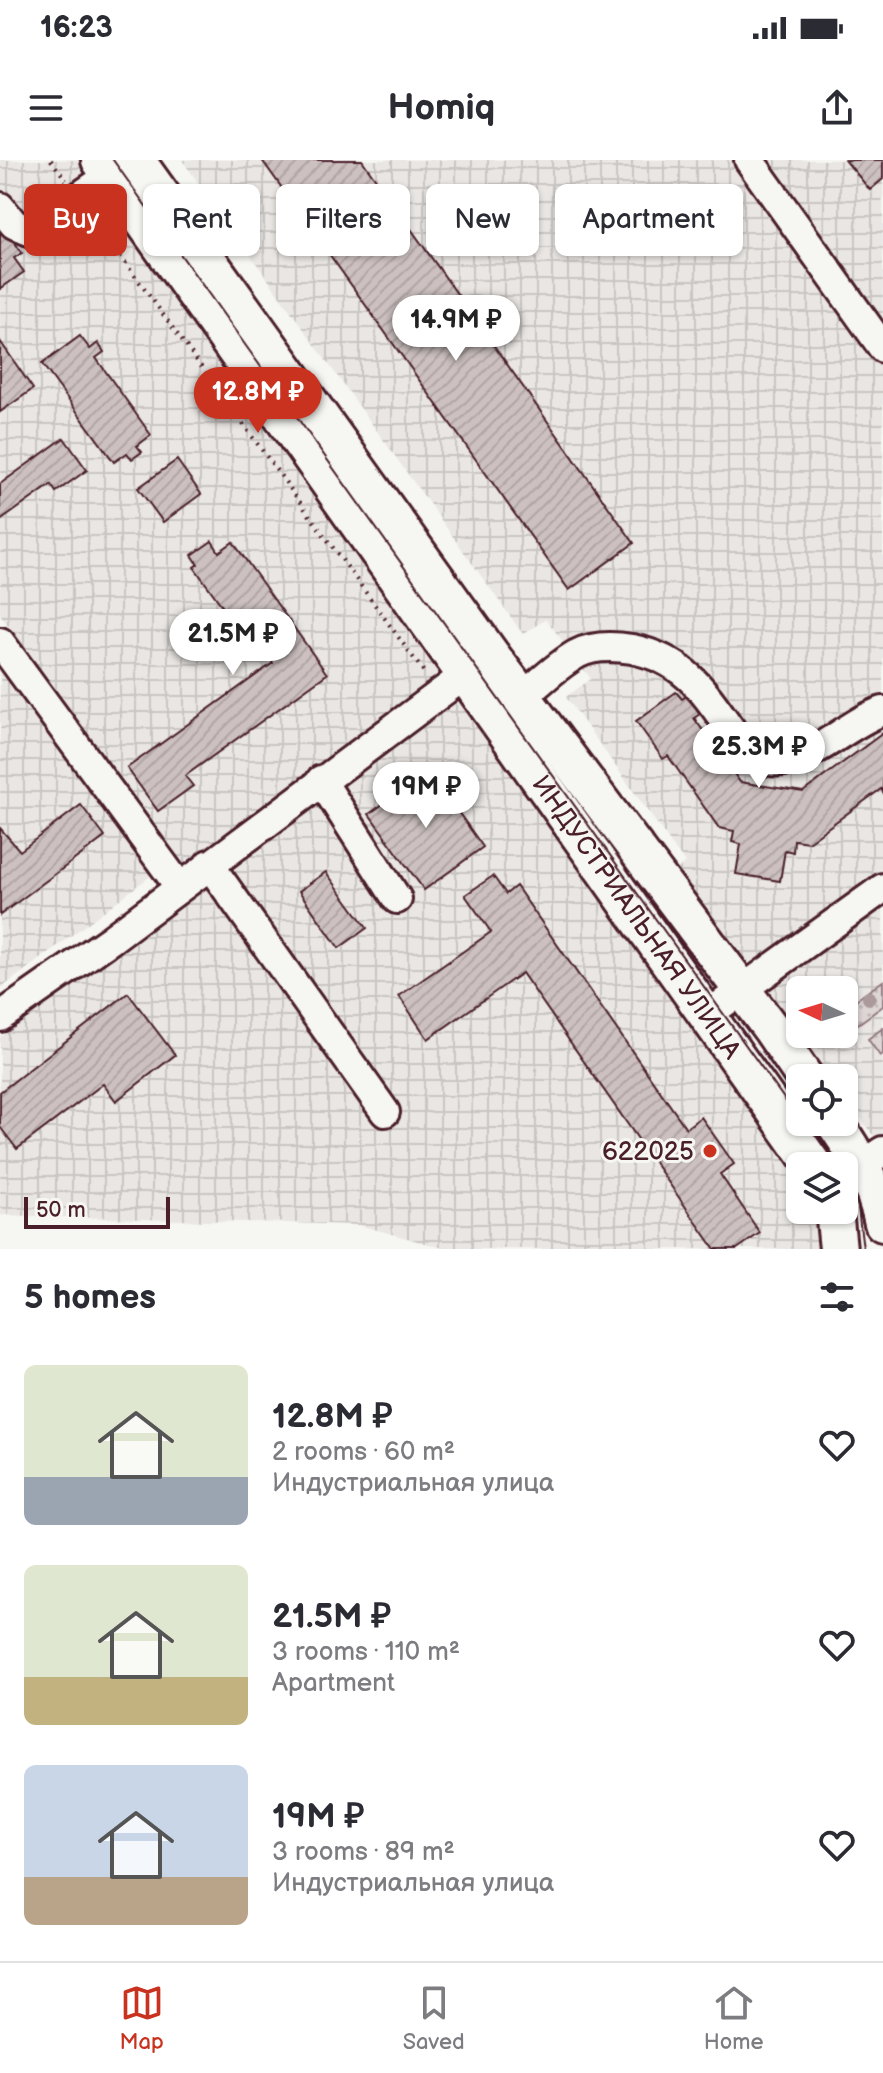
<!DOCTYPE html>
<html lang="en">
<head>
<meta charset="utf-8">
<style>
	:root { --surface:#fff; --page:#f7f7f7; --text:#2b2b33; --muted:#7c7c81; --line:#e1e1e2; --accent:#c8321e }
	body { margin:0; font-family:"Balsamiq Sans",sans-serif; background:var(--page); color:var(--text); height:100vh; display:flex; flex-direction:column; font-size:30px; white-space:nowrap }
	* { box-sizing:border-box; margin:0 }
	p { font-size:26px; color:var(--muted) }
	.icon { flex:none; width:44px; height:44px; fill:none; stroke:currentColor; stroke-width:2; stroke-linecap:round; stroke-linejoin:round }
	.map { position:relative; height:1089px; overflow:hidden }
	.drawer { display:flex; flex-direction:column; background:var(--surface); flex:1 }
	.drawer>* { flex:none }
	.guide { position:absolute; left:24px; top:24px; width:836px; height:72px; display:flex; gap:16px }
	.needle { width:52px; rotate:274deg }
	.tools { position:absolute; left:786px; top:816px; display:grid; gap:16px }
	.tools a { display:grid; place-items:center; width:72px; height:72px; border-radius:12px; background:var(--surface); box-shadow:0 2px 6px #0004; font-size:40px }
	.scale { position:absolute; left:24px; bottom:20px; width:146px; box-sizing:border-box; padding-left:8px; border:4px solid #4a1f2b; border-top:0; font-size:22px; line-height:28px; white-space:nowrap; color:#4a1f2b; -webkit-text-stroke:6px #f6f6f2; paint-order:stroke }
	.price { position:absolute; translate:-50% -68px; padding:0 18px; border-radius:28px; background:#fff; color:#222; font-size:26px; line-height:52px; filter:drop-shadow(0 2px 4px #0008) }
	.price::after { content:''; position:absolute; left:50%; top:48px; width:24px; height:18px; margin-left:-12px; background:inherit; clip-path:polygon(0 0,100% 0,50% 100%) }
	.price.on { background:var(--accent); color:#fff }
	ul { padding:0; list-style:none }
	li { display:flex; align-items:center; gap:24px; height:200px; padding:0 24px }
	li span { display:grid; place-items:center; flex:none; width:224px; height:160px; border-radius:12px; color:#555 }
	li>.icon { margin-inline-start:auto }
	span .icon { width:96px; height:96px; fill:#fffc; stroke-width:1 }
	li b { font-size:34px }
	h2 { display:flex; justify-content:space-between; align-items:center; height:96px; padding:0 24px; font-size:34px }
	.pill { padding:0 28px; border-radius:12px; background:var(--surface); box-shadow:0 2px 6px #0004; font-size:28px; line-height:72px }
	.pill.on { background:var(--accent); color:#fff }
	.status { display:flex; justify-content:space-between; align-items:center; height:56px; padding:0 40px; background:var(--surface); direction:ltr }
	.status svg { height:22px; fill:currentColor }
	header { display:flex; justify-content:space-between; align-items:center; height:104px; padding:0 24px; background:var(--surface); font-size:36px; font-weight:600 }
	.menu { display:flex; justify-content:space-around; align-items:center; height:112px; border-top:2px solid var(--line); background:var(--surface); font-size:22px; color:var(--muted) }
	.menu a { display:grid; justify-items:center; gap:4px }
	.menu .on { color:var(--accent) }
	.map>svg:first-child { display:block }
</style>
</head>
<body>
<div class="status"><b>16:23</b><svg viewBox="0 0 49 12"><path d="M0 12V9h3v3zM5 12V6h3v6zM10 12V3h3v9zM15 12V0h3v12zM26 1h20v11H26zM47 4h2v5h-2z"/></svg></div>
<header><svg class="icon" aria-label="menu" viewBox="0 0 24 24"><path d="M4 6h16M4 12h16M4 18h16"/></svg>Homiq<svg class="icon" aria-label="share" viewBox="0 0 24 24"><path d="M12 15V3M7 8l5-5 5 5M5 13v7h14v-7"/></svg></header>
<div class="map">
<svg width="883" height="1089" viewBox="0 0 883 1089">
	<defs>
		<pattern id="industrial-grid" width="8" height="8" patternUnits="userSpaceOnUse" patternTransform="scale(2)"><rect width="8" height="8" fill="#e9e6e3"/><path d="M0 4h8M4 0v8" fill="none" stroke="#c9c5c3"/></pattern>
		<pattern id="grass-dots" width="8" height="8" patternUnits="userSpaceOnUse" patternTransform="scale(2)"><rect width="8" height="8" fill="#ddd6d5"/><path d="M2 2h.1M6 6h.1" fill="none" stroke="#bfb7b7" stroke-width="1.8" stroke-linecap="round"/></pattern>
		<pattern id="building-hatch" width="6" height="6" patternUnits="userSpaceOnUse" patternTransform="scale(2)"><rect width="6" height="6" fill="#ccc1c0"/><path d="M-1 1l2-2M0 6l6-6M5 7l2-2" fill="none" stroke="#b1a5a5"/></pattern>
	</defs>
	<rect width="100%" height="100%" fill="#f6f6f2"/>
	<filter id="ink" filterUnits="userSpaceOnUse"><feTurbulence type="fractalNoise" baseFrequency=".0125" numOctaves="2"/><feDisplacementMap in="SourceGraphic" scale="16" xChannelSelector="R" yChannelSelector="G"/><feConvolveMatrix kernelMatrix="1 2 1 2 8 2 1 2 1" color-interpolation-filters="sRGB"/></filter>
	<g filter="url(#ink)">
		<path fill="url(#industrial-grid)" fill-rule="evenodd" d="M0 0H79L800 1009V1050H811L819 1089H447L359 1065 0 1055V877L202 730 0 454Z
			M182 0H883V977H876L871 973 844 935V918H831L769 833 771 819 758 803 749 802 740 795 703 746 671 714 685 703 566 537 591 519 546 459 523 474ZM800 830H844V874H800Z
			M0 502 153 714 0 829Z"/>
		<path fill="url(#grass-dots)" stroke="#947a80" stroke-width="2" d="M883 821V846L858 864 846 847Z
			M883 868V894L880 896 868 879Z"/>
		<path fill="url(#building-hatch)" stroke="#4a1f2b" stroke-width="2" d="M262 0H362L634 383 569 430Z
			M845 0H883V19L870 30Z
			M0 61 22 93 14 98 24 112 0 129Z
			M80 176 90 189 98 183 104 192 96 198 151 275 137 286 142 292 132 299 127 293 114 302 42 204Z
			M0 181 33 229 0 252Z
			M64 278 87 310 56 332 51 325 0 361V324Z
			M177 300 201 334 163 362 138 328Z
			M212 381 219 392 233 382 327 514 185 616 193 626 158 651 127 608 273 503 264 490 258 496 194 407 198 404 192 395Z
			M676 532 682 539 688 535 700 554 694 558 740 622 803 632 883 573V632L881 629 808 682 794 680 793 692 785 690 780 721 736 714 741 684 732 682 734 671 719 668 668 596 663 599 636 561Z
			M429 611 483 687 424 730 369 654Z
			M81 645 105 677 0 755V668L20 691Z
			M326 712 367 768 339 788 299 731Z
			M493 716 506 734 516 726 686 968 701 957 734 1004 720 1014 760 1073 737 1089H715L522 813 428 879 399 836 491 772 465 735Z
			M128 833 175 895 116 941 103 924 17 989 0 967V932Z"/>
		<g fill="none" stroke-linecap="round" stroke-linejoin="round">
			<g stroke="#4a1f2b" stroke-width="34">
				<path id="minor" d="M749 0 883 188
					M0 47 14 64 29 71 125 5
					M0 482 179 726
					M509 548C532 531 552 508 577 494 594 485 614 486 632 489 693 501 710 543 745 589 791 628 839 565 883 551
					M321 620 397 739
					M209 704 385 952
					M707 855 883 728
					M0 857 110 780 481 503
					M844 1017 883 991"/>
			</g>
			<g stroke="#4a1f2b" stroke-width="42">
				<g id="major">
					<path id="s1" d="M100 0 814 1006"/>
					<path d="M136 0 491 495 772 870 805 918"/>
					<path d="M834 962C856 995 875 1024 883 1063"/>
					<path d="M834 1050 838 1089"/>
				</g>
			</g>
			<path stroke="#4a1f2b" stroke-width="4" stroke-dasharray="2 6" stroke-linecap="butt" d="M51 0 66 20
				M92 57 426 515"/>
			<use href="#minor" stroke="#f6f6f2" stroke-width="28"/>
			<use href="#major" stroke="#f6f6f2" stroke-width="36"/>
			<path stroke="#4a1f2b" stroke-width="2" d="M113 0 800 961
				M811 962 841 1006
				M844 1011 857 1040 863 1089"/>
		</g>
		<circle fill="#ac999c" cx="869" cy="838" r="7"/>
	</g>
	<circle fill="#c8321e" stroke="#f6f6f2" stroke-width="3" cx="710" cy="991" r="8"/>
	<g text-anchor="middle" stroke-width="6" stroke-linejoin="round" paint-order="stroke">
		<g font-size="26" fill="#4a1f2b" stroke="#f6f6f2">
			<text dy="9" stroke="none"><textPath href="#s1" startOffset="928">ИНДУСТРИАЛЬНАЯ УЛИЦА</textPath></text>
		</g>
		<g font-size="26" fill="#4a1f2b" stroke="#f6f6f2" text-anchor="end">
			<text x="694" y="1000">622025</text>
		</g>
	</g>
</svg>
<div class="tools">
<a><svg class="needle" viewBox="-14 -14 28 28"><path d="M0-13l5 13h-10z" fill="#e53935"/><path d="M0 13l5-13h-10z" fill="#7c7c81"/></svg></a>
<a><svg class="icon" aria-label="locate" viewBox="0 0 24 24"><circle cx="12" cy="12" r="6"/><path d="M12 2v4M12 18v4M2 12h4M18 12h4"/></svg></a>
<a><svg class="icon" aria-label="layers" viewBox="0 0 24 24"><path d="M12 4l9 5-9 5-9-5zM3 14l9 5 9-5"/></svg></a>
</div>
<div class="scale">50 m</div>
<b class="price" style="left:456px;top:203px">14.9M ₽</b>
<b class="price on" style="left:258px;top:275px">12.8M ₽</b>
<b class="price" style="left:233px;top:517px">21.5M ₽</b>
<b class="price" style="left:759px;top:630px">25.3M ₽</b>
<b class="price" style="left:426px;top:670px">19M ₽</b>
<div class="guide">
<a class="pill on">Buy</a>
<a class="pill">Rent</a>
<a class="pill">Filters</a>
<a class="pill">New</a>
<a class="pill">Apartment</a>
</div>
</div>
<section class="drawer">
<h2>5 homes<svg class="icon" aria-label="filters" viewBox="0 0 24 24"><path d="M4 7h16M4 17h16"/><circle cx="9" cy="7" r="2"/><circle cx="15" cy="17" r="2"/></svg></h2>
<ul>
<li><span style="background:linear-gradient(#dfe7d0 70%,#9aa5b1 0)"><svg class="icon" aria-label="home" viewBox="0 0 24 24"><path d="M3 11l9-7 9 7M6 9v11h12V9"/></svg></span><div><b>12.8M ₽</b><p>2 rooms · 60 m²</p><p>Индустриальная улица</p></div><svg class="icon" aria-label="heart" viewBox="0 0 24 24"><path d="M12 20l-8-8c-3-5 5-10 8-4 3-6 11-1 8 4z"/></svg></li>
<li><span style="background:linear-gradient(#dfe7d0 70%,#c2b280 0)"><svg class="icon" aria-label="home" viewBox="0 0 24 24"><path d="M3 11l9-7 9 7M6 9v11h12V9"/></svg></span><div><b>21.5M ₽</b><p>3 rooms · 110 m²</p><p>Apartment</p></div><svg class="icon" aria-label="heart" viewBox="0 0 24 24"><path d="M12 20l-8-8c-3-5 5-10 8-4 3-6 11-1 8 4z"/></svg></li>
<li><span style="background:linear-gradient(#c9d6e8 70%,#b9a48a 0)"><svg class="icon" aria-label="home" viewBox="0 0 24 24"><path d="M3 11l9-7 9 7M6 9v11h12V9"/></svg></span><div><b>19M ₽</b><p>3 rooms · 89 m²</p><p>Индустриальная улица</p></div><svg class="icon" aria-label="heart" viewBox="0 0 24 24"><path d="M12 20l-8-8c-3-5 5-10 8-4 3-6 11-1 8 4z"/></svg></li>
</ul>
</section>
<nav class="menu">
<a class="on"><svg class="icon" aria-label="map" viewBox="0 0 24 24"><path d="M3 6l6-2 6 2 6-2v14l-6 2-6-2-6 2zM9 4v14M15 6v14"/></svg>Map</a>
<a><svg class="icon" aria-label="saved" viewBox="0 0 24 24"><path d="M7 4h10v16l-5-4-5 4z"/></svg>Saved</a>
<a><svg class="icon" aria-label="home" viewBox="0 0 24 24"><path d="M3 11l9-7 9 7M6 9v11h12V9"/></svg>Home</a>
</nav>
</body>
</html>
